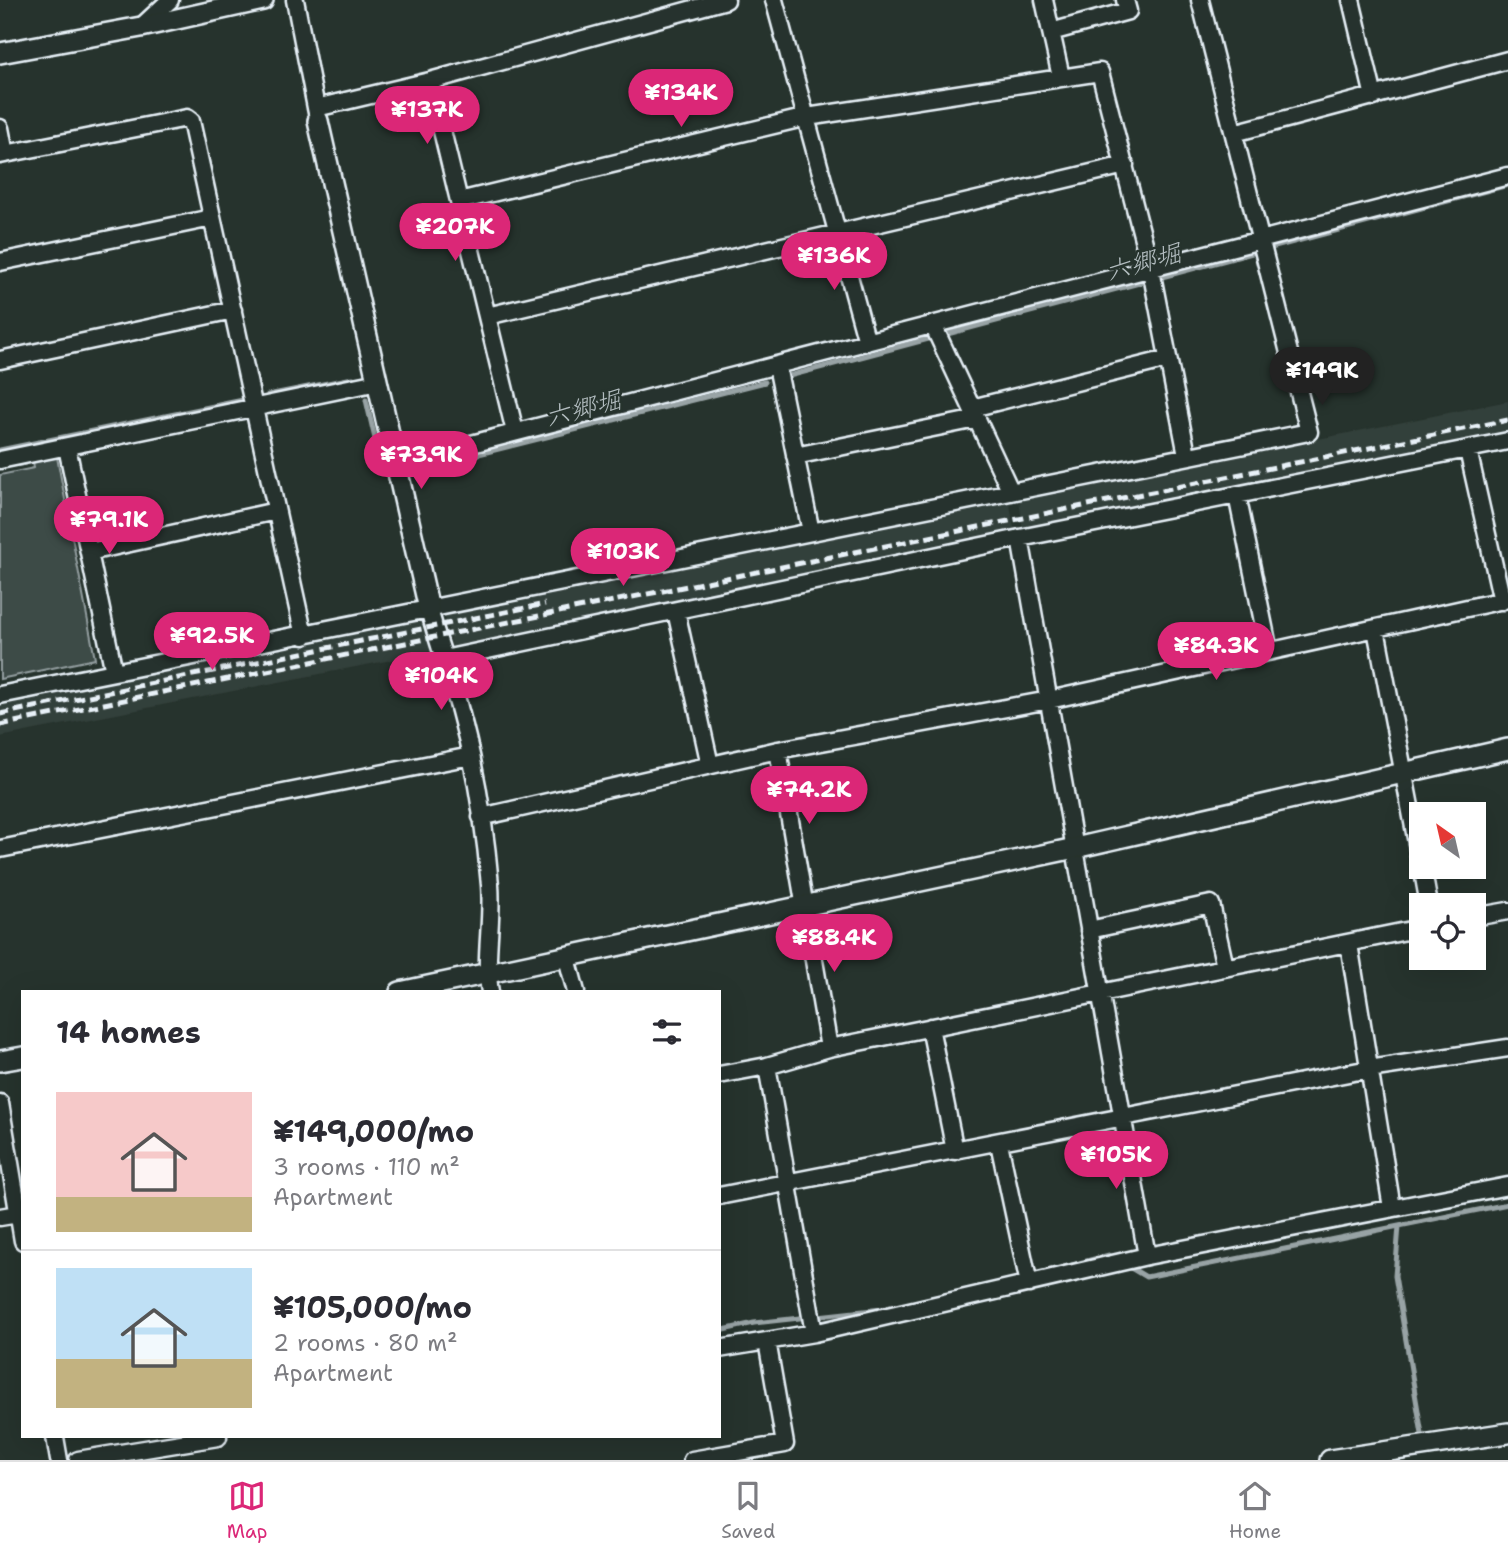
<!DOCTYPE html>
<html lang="en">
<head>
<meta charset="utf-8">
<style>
	:root { --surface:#fff; --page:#f2f2f3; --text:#2b2b33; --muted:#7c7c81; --line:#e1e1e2; --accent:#db2777 }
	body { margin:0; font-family:"Shantell Sans","Klee One",sans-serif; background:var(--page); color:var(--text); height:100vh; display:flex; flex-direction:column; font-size:26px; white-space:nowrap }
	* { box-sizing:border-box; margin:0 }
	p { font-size:23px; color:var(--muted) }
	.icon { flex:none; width:38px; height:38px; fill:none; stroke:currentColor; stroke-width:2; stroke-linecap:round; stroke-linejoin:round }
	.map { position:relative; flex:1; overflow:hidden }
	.side { position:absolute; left:21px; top:990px; width:700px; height:448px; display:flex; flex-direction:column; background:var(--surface); border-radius:0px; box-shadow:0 7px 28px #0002 }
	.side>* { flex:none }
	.needle { width:46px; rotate:326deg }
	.fabs { position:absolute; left:1409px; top:802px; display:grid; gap:14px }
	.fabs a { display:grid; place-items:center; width:77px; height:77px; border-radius:0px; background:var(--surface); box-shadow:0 7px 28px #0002; font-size:35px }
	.price { position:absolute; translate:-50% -60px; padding:0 16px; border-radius:24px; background:var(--accent); color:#fff; font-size:23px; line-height:46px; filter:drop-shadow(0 2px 4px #0008) }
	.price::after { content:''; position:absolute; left:50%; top:42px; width:21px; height:16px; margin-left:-10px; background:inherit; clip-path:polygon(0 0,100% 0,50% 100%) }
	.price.active { background:#222; color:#fff }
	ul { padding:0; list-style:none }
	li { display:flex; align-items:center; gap:21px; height:175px; padding:0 35px }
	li+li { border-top:2px solid var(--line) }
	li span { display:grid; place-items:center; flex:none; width:196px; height:140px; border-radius:0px; color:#555 }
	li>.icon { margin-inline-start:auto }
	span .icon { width:84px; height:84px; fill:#fffc; stroke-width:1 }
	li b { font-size:30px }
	h2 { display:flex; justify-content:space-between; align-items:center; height:84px; padding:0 35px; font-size:30px }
	.menu { display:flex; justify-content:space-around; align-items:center; height:98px; border-top:2px solid var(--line); background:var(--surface); font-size:19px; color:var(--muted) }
	.menu a { display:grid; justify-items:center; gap:4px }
	.menu .active { color:var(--accent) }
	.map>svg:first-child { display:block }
</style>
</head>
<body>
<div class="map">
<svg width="1508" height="1460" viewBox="0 0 1508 1460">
	<rect width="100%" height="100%" fill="#26332d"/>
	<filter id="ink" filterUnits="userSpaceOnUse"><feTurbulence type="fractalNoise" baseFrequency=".0143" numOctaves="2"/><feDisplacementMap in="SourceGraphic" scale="14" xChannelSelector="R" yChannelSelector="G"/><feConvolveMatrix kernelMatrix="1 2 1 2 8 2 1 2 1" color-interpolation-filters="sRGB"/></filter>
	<g filter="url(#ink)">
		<path fill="#333f3a" d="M1508 401V433L1023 530 1019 499Z
			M1005 502 1010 504 1015 535 668 602 453 650 444 613Z
			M422 616 432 652 0 737V703Z"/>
		<path fill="#3e4b47" stroke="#939ea0" stroke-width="2" d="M57 457 95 659 0 679V475L34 468 33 461Z"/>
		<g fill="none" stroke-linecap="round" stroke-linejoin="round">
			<path stroke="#98a3a5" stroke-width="5" d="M789 376 1508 185
				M268 395 353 378
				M366 400 379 456
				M0 450 243 400
				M411 471 765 382
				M1399 1226 1395 1276 1423 1440
				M1126 1265 1146 1277 1508 1204
				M1061 1268 1109 1255 1115 1259
				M719 1331 754 1323 891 1308"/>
			<g stroke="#e8f1f8" stroke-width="21">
				<path id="minor" d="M295 0 318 118
					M774 0 867 342
					M1044 0 1061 77
					M1351 0 1374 97
					M141 27 170 0
					M1051 32 1128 11 1125 0
					M430 81 515 432
					M316 108 430 81 726 0
					M0 128 5 154
					M1234 133 1508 60
					M0 155 187 118 191 121 304 636
					M459 201 807 117 1100 72 1151 270 1187 455
					M0 262 212 218
					M487 316 1125 165
					M933 325 1011 492
					M0 360 233 310
					M777 366 811 532
					M972 408 1168 359
					M67 447 114 672
					M1468 450 1502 601
					M795 456 977 419
					M0 460 378 382
					M394 464 1508 176
					M1237 495 1269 651
					M1020 538 1147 1256
					M89 552 276 511
					M429 609C438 643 451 677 460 711 476 768 485 827 490 885 493 921 484 958 490 992
					M676 611 710 765
					M1376 629 1421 864
					M444 659 1020 538 1508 441
					M0 695 1309 432 1200 0
					M778 750 829 1048
					M481 817 778 750 1049 700 1508 599
					M0 849 471 756
					M1422 866 1429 905
					M1474 917 1508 911
					M1089 930 1211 904 1225 967
					M1349 944 1392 1208
					M567 958 576 992
					M930 1027 955 1151
					M767 1066 814 1333
					M719 1075 767 1066 829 1048 1421 928
					M0 1103 23 1241
					M999 1143 1029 1284
					M719 1196 1369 1069 1508 1048
					M0 1217 18 1214
					M719 1349 814 1333 1147 1256 1508 1186
					M55 1437 59 1460
					M78 1460 218 1437
					M692 1460 785 1444 767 1341"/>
			</g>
			<g stroke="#e8f1f8" stroke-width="24">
				<path id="tertiary" d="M0 53 141 27 263 0
					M318 121 429 609
					M400 992 1075 848 1508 749
					M0 1061 23 1057
					M1330 1460 1508 1433"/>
			</g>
			<use href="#minor" stroke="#26332d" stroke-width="16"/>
			<use href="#tertiary" stroke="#26332d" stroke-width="19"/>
			<path stroke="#e8f1f8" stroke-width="5" stroke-dasharray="10 5" stroke-linecap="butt" d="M0 714 545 604
				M0 725 1508 420"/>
		</g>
	</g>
	<g text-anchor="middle" stroke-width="5" stroke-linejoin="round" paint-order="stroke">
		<g font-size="26" font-style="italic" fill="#b3bdc0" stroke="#26332d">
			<text transform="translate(1143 262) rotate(-15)" y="9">六郷堀</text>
			<text transform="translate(583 408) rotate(-14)" y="9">六郷堀</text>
		</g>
	</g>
</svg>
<div class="fabs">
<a><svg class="needle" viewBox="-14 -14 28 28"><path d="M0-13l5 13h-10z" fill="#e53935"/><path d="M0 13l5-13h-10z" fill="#7c7c81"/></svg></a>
<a><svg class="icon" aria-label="locate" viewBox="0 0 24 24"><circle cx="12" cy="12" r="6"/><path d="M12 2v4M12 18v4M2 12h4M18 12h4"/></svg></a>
</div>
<b class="price" style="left:681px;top:129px">¥134K</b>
<b class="price" style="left:427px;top:146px">¥137K</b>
<b class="price" style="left:455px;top:263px">¥207K</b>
<b class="price" style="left:834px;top:292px">¥136K</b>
<b class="price active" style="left:1322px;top:407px">¥149K</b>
<b class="price" style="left:421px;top:491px">¥73.9K</b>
<b class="price" style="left:109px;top:556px">¥79.1K</b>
<b class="price" style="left:623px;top:588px">¥103K</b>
<b class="price" style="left:212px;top:672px">¥92.5K</b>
<b class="price" style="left:1216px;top:682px">¥84.3K</b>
<b class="price" style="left:441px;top:712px">¥104K</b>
<b class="price" style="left:809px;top:826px">¥74.2K</b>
<b class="price" style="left:834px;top:974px">¥88.4K</b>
<b class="price" style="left:1116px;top:1191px">¥105K</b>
<section class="side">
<h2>14 homes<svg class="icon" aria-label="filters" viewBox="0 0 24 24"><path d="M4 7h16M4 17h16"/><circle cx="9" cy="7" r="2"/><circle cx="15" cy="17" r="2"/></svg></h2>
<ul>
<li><span style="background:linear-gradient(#f6c9c9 75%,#c2b280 0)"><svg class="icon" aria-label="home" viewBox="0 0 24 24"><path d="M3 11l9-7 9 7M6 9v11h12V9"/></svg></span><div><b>¥149,000/mo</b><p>3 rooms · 110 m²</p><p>Apartment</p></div></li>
<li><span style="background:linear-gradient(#bfe0f5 65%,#c2b280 0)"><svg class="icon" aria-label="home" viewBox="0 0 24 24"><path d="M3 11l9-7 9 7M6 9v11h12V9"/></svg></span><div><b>¥105,000/mo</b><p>2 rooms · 80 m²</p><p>Apartment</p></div></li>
</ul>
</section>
</div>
<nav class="menu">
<a class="active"><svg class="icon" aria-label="map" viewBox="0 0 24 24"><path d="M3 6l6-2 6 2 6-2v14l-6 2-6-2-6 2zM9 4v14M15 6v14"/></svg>Map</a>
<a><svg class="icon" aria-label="saved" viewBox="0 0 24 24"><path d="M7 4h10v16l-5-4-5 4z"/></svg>Saved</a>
<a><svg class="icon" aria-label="home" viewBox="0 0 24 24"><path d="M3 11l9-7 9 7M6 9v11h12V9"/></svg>Home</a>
</nav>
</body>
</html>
